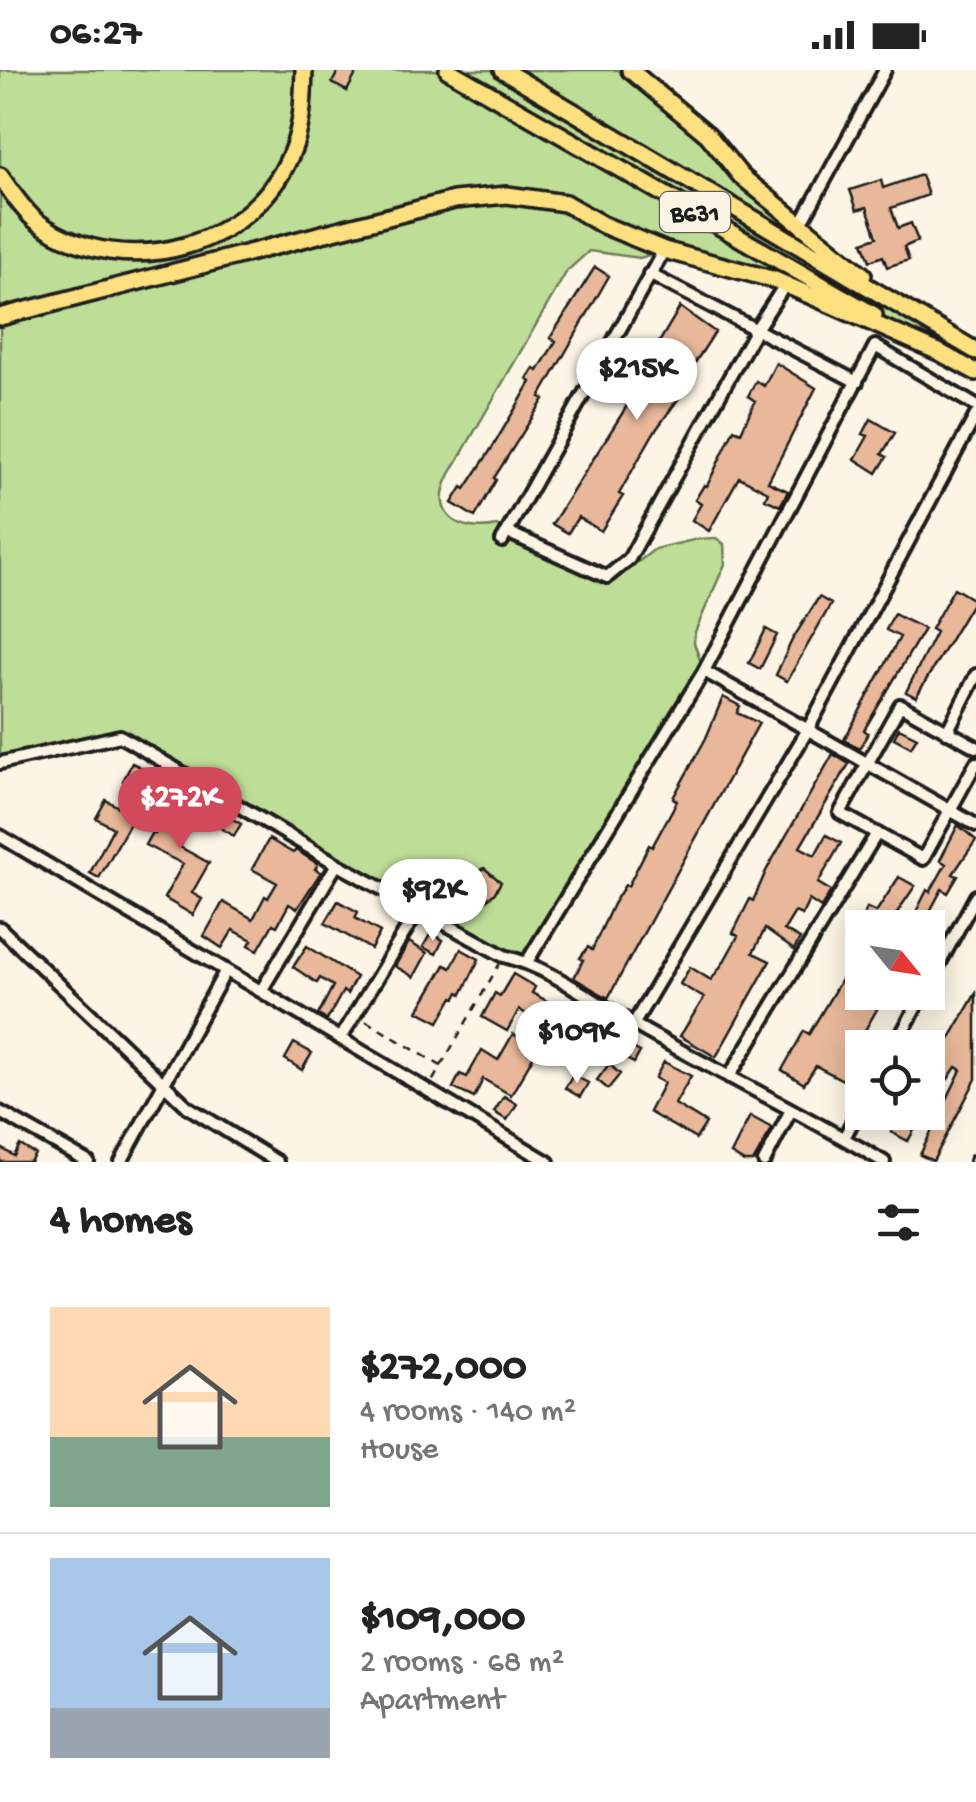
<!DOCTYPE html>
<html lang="en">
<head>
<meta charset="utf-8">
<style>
	:root { --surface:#fff; --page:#f6f6f6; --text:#222; --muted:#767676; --line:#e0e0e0; --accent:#d1495b }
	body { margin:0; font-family:"Gochi Hand",sans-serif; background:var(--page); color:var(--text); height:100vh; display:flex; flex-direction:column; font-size:38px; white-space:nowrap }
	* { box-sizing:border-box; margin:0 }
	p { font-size:32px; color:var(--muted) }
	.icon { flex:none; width:55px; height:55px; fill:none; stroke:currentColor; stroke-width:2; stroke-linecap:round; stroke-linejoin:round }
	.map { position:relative; height:1092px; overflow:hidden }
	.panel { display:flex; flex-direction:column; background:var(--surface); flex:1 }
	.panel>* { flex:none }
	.needle { width:65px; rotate:120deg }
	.buttons { position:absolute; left:845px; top:840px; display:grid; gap:20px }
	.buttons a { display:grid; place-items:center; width:100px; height:100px; border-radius:0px; background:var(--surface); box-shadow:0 5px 25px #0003; font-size:50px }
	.price { position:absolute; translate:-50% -85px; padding:0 22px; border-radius:35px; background:#fff; color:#222; font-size:32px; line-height:65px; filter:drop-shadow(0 2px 5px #0008) }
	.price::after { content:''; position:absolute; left:50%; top:60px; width:30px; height:22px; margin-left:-15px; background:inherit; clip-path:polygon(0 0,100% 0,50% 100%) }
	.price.selected { background:var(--accent); color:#fff }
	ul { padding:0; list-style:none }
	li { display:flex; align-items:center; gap:30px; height:250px; padding:0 50px }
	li+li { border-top:2px solid var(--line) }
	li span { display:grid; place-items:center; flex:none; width:280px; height:200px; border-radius:0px; color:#555 }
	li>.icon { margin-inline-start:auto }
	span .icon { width:120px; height:120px; fill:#fffc; stroke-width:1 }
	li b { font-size:42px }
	h2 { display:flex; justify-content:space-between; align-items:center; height:120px; padding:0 50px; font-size:42px }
	.status { display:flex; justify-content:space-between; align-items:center; height:70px; padding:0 50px; background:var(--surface); direction:ltr }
	.status svg { height:28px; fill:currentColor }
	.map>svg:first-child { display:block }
</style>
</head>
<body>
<div class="status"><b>06:27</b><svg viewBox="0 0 49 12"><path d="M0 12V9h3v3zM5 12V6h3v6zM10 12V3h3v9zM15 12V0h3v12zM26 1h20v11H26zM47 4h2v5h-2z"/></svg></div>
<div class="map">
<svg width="976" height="1092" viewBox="0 0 976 1092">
	<rect width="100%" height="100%" fill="#fcf5e5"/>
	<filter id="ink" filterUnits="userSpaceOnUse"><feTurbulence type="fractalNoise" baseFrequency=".01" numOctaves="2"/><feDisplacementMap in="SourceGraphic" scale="20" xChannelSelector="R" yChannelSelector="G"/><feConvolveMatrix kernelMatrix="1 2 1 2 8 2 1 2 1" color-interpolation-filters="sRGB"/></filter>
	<g filter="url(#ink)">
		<path fill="#bede97" stroke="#6d7d5a" stroke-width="2.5" d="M0 0H630L742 106 894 231 943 284 775 210 664 180 640 188 589 181 567 201 450 404C428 445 459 464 498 456L606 507 638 492 655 479 698 469 716 468 724 474 725 494 695 562 694 573 704 601 527 892 504 886 120 666 0 693Z"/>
		<path fill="#e9b89a" stroke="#1c1c1c" stroke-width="2.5" d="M339 0H358L347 21 332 13Z
			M921 105 928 125 891 138 898 158 911 153 918 171 904 177 909 190 887 197 883 186 870 191 863 172 877 167 867 137 857 140 850 120 881 110 883 118Z
			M595 197 609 206 540 327 544 329 494 408 496 410 475 447 452 433 462 417 465 419 492 378 531 312 527 309 534 298 538 301 556 271 550 268Z
			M680 237 715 262 676 322 681 325 653 364 619 424 623 426 601 461 578 447 568 463 552 454 625 339 636 318 633 316Z
			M776 293 816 318 768 412 788 421 780 436 765 429 768 422 739 407 709 461 692 450 701 434 695 430 704 415 707 416 734 359 741 362 755 331 748 326 756 311 764 316Z
			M871 349 895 363 882 384 887 387 877 403 855 389 868 366 863 364Z
			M954 518 974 530 916 627 906 622 936 562 931 559Z
			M819 527 831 534 787 611 776 605 792 570Z
			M894 544 924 559 864 660 868 663 860 678 844 670 900 567 886 560Z
			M766 559 777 565 760 599 749 593Z
			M723 627 740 636 737 643 759 653 608 928 574 908 583 890 580 888 588 877 592 880 613 834 625 815 628 816 649 775 652 777 677 731 673 728 706 668Z
			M899 658 917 667 911 677 894 668Z
			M833 684 849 694 800 777 815 785 826 765 841 773 818 813 831 821 821 838 809 830 802 845 795 842 784 860 800 869 794 880 765 859 753 883 770 891 716 987 680 966 704 928 680 914 690 897 711 910 723 893 738 866 733 863 750 829 753 831 766 801Z
			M132 693 155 704 147 722 123 711Z
			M179 714 194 723 183 743 195 750 180 777 209 793 192 823 202 829 193 845 164 828 183 794 145 775 152 762 155 764 173 733 169 731Z
			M106 730 134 746 99 808 90 803 113 758 96 748Z
			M224 744 241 754 234 766 217 756Z
			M958 755 976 770 953 804 958 806 948 823 942 819 928 845 931 846 925 858H908L927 820 930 822 946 794 940 790Z
			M269 769 293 783 296 780 318 794 315 799 321 802 297 839 289 834 277 856 273 854 258 880 249 875 252 870 233 860 222 878 204 866 223 832 253 849 265 826 268 828 277 813 252 799Z
			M484 798 501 812 494 824 466 845 449 822Z
			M899 807 915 816 892 850 908 858H858L867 838 876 842Z
			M338 831 358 842 355 848 380 862 371 879 325 853Z
			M431 863 443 870 436 884 423 877Z
			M409 872 427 883 414 907 395 896Z
			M862 874V897L850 922H876L884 927 848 990 852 992 843 1010 816 996 804 1014 782 1000 804 961 809 964Z
			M307 876 356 907 347 924 343 921 327 950 318 945 333 916 320 908 317 913 293 897Z
			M461 879 479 889 462 924 459 922 456 928 453 927 439 952 418 941 445 895 451 898Z
			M513 904 535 917 532 923 566 941 557 960 519 940 507 961 482 947 495 923 500 926Z
			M976 923V1009L933 1091 920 1085 961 1000 956 997 948 1009 943 1008 928 1032V1006Z
			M513 964 538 978 511 1025 483 1009 474 1028 453 1018 460 1004 467 1007 482 980 498 990Z
			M614 968 640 982 634 993 608 979Z
			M294 973 312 983 302 1000 285 989Z
			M664 992 691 1006 675 1034 706 1053 696 1069 649 1042 664 1013 655 1008Z
			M609 994 620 1004 608 1019 597 1010Z
			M573 1005 588 1013 580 1027 565 1018Z
			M504 1026 517 1034 507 1050 494 1042Z
			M902 1042H924L908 1071 891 1062Z
			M750 1046 772 1058 753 1092H744L731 1084Z
			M20 1075 35 1084 30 1092H0V1077L14 1086Z"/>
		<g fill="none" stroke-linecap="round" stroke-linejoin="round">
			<g stroke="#1c1c1c" stroke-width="18">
				<path id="minor" d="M802 152 885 0
					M649 204 857 312
					M509 463 607 507 629 489 755 261 785 215
					M502 471 664 180
					M704 601 976 755
					M947 662 976 605
					M976 677 900 635 840 743 923 789 976 693
					M0 693 120 666 337 794 504 886C551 898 591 930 633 954 716 1002 802 1042 884 1092
					M0 766 548 1092
					M0 858 188 1037 277 1092
					M527 892 704 601 875 276 976 336
					M928 915 976 826
					M261 921 337 794
					M633 955 807 661 976 345
					M342 966 420 837
					M894 978 924 922
					M729 1007 877 763
					M0 1042 88 1092
					M844 1068 862 1034
					M121 1092 226 900
					M764 1092 791 1040
					M976 1092V1091"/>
			</g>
			<g stroke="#1c1c1c" stroke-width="22">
				<path id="primary" d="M448 0 874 245
					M503 0 976 281
					M630 0 708 65 741 106 863 205
					M0 106C11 121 24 142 39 153 126 214 258 178 294 76 303 51 303 26 304 0
					M0 247 454 130 507 125 565 133 603 155 664 180 775 210 943 284
					M937 281 976 302"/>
			</g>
			<path stroke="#1c1c1c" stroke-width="2.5" stroke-dasharray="8 8" stroke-linecap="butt" d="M366 951 441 996 432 1012
				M441 996 500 893"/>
			<use href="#minor" stroke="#fcf5e5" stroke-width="10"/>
			<use href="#primary" stroke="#fce080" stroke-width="15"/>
		</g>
	</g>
	<g text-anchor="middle" stroke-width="10" stroke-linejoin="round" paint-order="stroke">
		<rect fill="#fcf5e5" stroke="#5f5d58" stroke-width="2.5" x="660" y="122" width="70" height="40" rx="8"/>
		<g font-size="25" font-weight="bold" fill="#1c1c1c">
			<text x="695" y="151">B631</text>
		</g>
	</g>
</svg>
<div class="buttons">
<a><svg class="needle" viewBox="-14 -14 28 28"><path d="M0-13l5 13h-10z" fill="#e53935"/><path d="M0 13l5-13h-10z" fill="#767676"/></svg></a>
<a><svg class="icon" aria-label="locate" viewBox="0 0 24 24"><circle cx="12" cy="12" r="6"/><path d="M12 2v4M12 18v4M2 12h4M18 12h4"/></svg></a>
</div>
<b class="price" style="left:637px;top:353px">$215K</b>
<b class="price selected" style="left:180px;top:782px">$272K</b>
<b class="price" style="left:433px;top:874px">$92K</b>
<b class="price" style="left:577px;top:1016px">$109K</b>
</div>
<section class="panel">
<h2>4 homes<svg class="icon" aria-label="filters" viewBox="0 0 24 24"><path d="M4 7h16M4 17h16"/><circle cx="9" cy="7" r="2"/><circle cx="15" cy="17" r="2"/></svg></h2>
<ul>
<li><span style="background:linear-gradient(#ffd9b3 65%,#7fa58c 0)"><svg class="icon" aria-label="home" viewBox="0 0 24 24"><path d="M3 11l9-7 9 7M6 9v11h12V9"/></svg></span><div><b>$272,000</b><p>4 rooms · 140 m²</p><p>House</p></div></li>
<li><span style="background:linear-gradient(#a9c7e8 75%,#9aa5b1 0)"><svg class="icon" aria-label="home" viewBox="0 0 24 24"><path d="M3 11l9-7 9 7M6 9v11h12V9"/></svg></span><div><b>$109,000</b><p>2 rooms · 68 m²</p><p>Apartment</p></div></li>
</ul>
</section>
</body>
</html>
